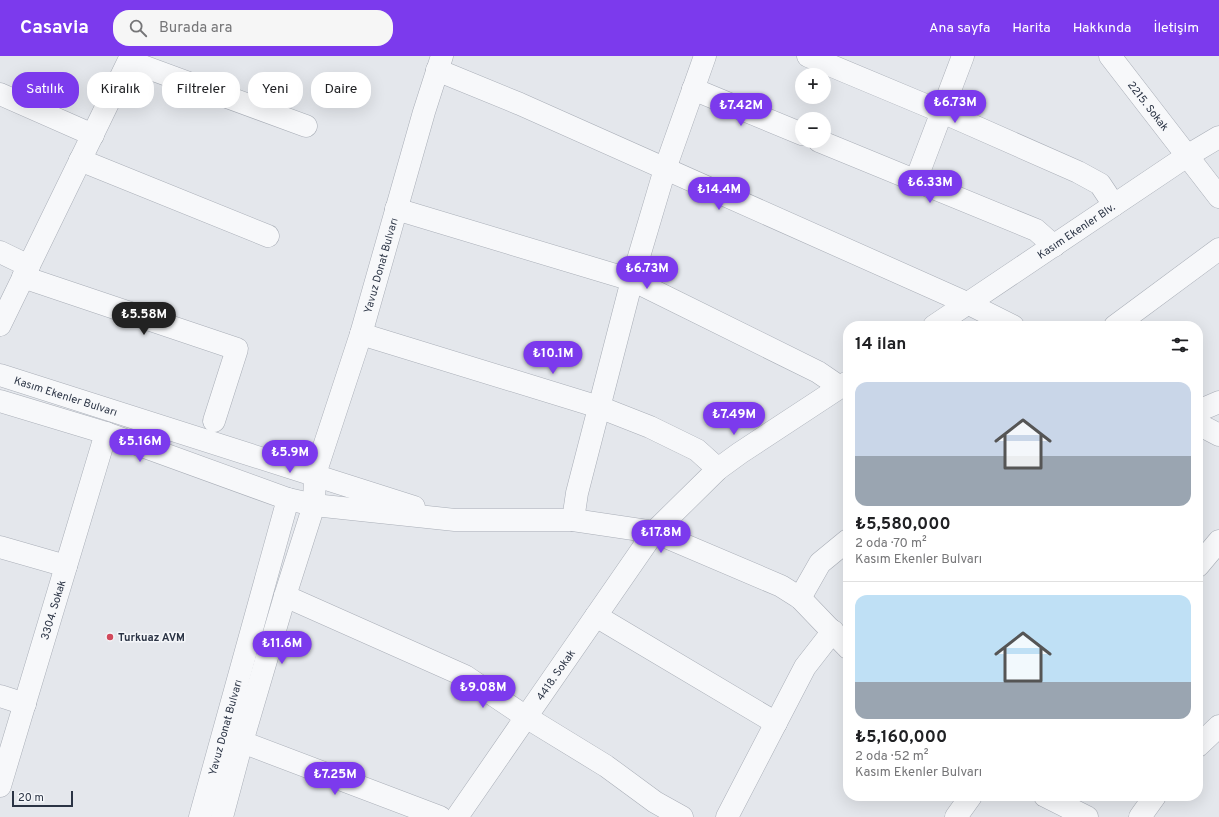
<!DOCTYPE html>
<html lang="tr">
<head>
<meta charset="utf-8">
<style>
	:root { --surface:#fff; --page:#f6f6f6; --text:#202124; --muted:#757577; --line:#e0e0e0; --accent:#7c3aed }
	body { margin:0; font-family:Overpass,sans-serif; background:var(--page); color:var(--text); height:100vh; display:flex; flex-direction:column; font-size:15px; white-space:nowrap }
	* { box-sizing:border-box; margin:0 }
	p { font-size:13px; color:var(--muted) }
	.icon { flex:none; width:22px; height:22px; fill:none; stroke:currentColor; stroke-width:2; stroke-linecap:round; stroke-linejoin:round }
	.map { position:relative; flex:1; overflow:hidden }
	.sheet { position:absolute; left:843px; top:265px; width:360px; height:480px; display:flex; flex-direction:column; background:var(--surface); border-radius:16px; box-shadow:0 4px 16px #0002 }
	.sheet>* { flex:none }
	.guide { position:absolute; left:12px; top:16px; width:380px; height:36px; display:flex; gap:8px }
	.buttons { position:absolute; left:795px; top:12px; display:grid; gap:8px }
	.buttons a { display:grid; place-items:center; width:36px; height:36px; border-radius:50%; background:var(--surface); box-shadow:0 4px 16px #0002; font-size:20px }
	.scale { position:absolute; left:12px; bottom:10px; width:61px; box-sizing:border-box; padding-left:4px; border:2px solid #2b3445; border-top:0; font-size:11px; line-height:14px; white-space:nowrap; color:#2b3445; -webkit-text-stroke:3px #f4f6f9; paint-order:stroke }
	.price { position:absolute; translate:-50% -34px; padding:0 9px; border-radius:14px; background:var(--accent); color:#fff; font-size:13px; line-height:26px; filter:drop-shadow(0 1px 2px #0008) }
	.price::after { content:''; position:absolute; left:50%; top:24px; width:12px; height:9px; margin-left:-6px; background:inherit; clip-path:polygon(0 0,100% 0,50% 100%) }
	.price.current { background:#222; color:#fff }
	ul { padding:0; list-style:none }
	li { display:grid; align-content:center; gap:8px; height:212px; padding:0 12px }
	li+li { border-top:1px solid var(--line) }
	li span { display:grid; place-items:center; height:124px; border-radius:12px; color:#555 }
	li>.icon { margin-inline-start:auto }
	span .icon { width:72px; height:72px; fill:#fffc; stroke-width:1 }
	li b { font-size:17px }
	h2 { display:flex; justify-content:space-between; align-items:center; height:48px; padding:0 12px; font-size:17px }
	.chip { padding:0 14px; border-radius:16px; background:var(--surface); box-shadow:0 4px 16px #0002; font-size:14px; line-height:36px }
	.chip.current { background:var(--accent); color:#fff }
	header { display:flex; align-items:center; gap:24px; box-sizing:border-box; height:56px; padding:0 20px; background:var(--accent); color:#fff }
	header strong { font-size:19px }
	nav { display:flex; gap:22px; margin-inline-start:auto; font-size:14px }
	.search { width:280px; height:36px; background:var(--page); display:flex; align-items:center; gap:10px; box-sizing:border-box; padding:0 14px; border-radius:16px; color:var(--muted); font-size:15px }
	.map>svg:first-child { display:block }
</style>
</head>
<body>
<header>
<strong>Casavia</strong>
<div class="search"><svg class="icon" aria-label="search" viewBox="0 0 24 24"><circle cx="10" cy="10" r="6"/><path d="M15 15l6 6"/></svg>Burada ara</div>
<nav><a>Ana sayfa</a><a>Harita</a><a>Hakkında</a><a>İletişim</a></nav>
</header>
<div class="map">
<svg width="1219" height="761" viewBox="0 0 1219 761">
	<rect width="100%" height="100%" fill="#e4e7ec"/>
	<g fill="none" stroke-linecap="round" stroke-linejoin="round">
		<g stroke="#a9aeb7" stroke-width="23">
			<g id="minor">
				<path d="M808 0 942 56 1078 116 1100 128 1114 149"/>
				<path id="s1" d="M1110 0 1219 141"/>
				<path d="M129 5 306 70"/>
				<path d="M437 14 520 48 969 248 1013 270"/>
				<path d="M693 33 802 78"/>
				<path d="M0 38 93 79"/>
				<path d="M819 85 1036 174 1054 190"/>
				<path d="M80 104 268 180"/>
				<path d="M916 124 963 0"/>
				<path d="M396 153 632 224 818 316 840 331"/>
				<path d="M0 196 29 210"/>
				<path d="M23 221 237 293 214 365"/>
				<path d="M0 269 131 0"/>
				<path id="s2" d="M934 270 1187 100 1219 81"/>
				<path d="M1115 270 1219 193"/>
				<path d="M361 278 599 351 650 371 697 394 718 413"/>
				<path id="s3" d="M0 319 414 451"/>
				<path d="M0 345 106 377 288 443 314 449 455 464H573L654 476 781 530 800 542 848 592"/>
				<path d="M1198 355 1219 346"/>
				<path d="M1198 368 1219 379"/>
				<path d="M573 464 577 437 632 224 665 113 705 0"/>
				<path d="M0 491 66 510"/>
				<path d="M1198 510 1219 485"/>
				<path d="M285 540 465 620 526 661 606 710 655 746 682 761"/>
				<path d="M800 542 820 507 848 484"/>
				<path d="M596 560 776 667"/>
				<path d="M0 640 25 648"/>
				<path d="M242 686 440 761"/>
				<path d="M1198 690 1219 670"/>
				<path id="s4" d="M0 730 106 377"/>
				<path d="M1045 740 1087 761"/>
				<path id="s5" d="M200 761 288 443"/>
				<path id="s6" d="M222 761 242 686 285 540 314 449 315 418 361 278 424 56 442 0"/>
				<path id="s7" d="M457 761 654 476 718 413 740 397 848 326"/>
				<path d="M727 761 805 611 833 575"/>
				<path d="M956 761 971 740"/>
				<path d="M1140 761 1155 740"/>
			</g>
		</g>
		<use href="#minor" stroke="#f7f8fa" stroke-width="22"/>
	</g>
	<circle fill="#d1495b" stroke="#f4f6f9" stroke-width="1.5" cx="110" cy="581" r="4"/>
	<g text-anchor="middle" stroke-width="3" stroke-linejoin="round" paint-order="stroke">
		<g font-size="11" fill="#2b3445" stroke="#f4f6f9">
			<text dy="4" stroke="none"><textPath href="#s1" startOffset="63">2215. Sokak</textPath></text>
			<text dy="4" stroke="none"><textPath href="#s2" startOffset="171">Kasım Ekenler Blv.</textPath></text>
			<text dy="4" stroke="none"><textPath href="#s6" startOffset="575">Yavuz Donat Bulvarı</textPath></text>
			<text dy="4" stroke="none"><textPath href="#s3" startOffset="69">Kasım Ekenler Bulvarı</textPath></text>
			<text dy="4" stroke="none"><textPath href="#s4" startOffset="184">3304. Sokak</textPath></text>
			<text dy="4" stroke="none"><textPath href="#s7" startOffset="173">4418. Sokak</textPath></text>
			<text dy="4" stroke="none"><textPath href="#s5" startOffset="93">Yavuz Donat Bulvarı</textPath></text>
		</g>
		<g font-size="11" font-weight="bold" fill="#2b3445" stroke="#f4f6f9" text-anchor="start">
			<text x="118" y="585">Turkuaz AVM</text>
		</g>
	</g>
</svg>
<div class="buttons">
<a>+</a>
<a>−</a>
</div>
<div class="scale">20 m</div>
<b class="price" style="left:955px;top:68px">₺6.73M</b>
<b class="price" style="left:741px;top:71px">₺7.42M</b>
<b class="price" style="left:930px;top:148px">₺6.33M</b>
<b class="price" style="left:719px;top:155px">₺14.4M</b>
<b class="price" style="left:647px;top:234px">₺6.73M</b>
<b class="price current" style="left:144px;top:280px">₺5.58M</b>
<b class="price" style="left:553px;top:319px">₺10.1M</b>
<b class="price" style="left:734px;top:380px">₺7.49M</b>
<b class="price" style="left:140px;top:407px">₺5.16M</b>
<b class="price" style="left:290px;top:418px">₺5.9M</b>
<b class="price" style="left:661px;top:498px">₺17.8M</b>
<b class="price" style="left:282px;top:609px">₺11.6M</b>
<b class="price" style="left:483px;top:653px">₺9.08M</b>
<b class="price" style="left:335px;top:740px">₺7.25M</b>
<div class="guide">
<a class="chip current">Satılık</a>
<a class="chip">Kiralık</a>
<a class="chip">Filtreler</a>
<a class="chip">Yeni</a>
<a class="chip">Daire</a>
</div>
<section class="sheet">
<h2>14 ilan<svg class="icon" aria-label="filters" viewBox="0 0 24 24"><path d="M4 7h16M4 17h16"/><circle cx="9" cy="7" r="2"/><circle cx="15" cy="17" r="2"/></svg></h2>
<ul>
<li><span style="background:linear-gradient(#c9d6e8 60%,#9aa5b1 0)"><svg class="icon" aria-label="home" viewBox="0 0 24 24"><path d="M3 11l9-7 9 7M6 9v11h12V9"/></svg></span><div><b>₺5,580,000</b><p>2 oda · 70 m²</p><p>Kasım Ekenler Bulvarı</p></div></li>
<li><span style="background:linear-gradient(#bfe0f5 70%,#9aa5b1 0)"><svg class="icon" aria-label="home" viewBox="0 0 24 24"><path d="M3 11l9-7 9 7M6 9v11h12V9"/></svg></span><div><b>₺5,160,000</b><p>2 oda · 52 m²</p><p>Kasım Ekenler Bulvarı</p></div></li>
</ul>
</section>
</div>
</body>
</html>
